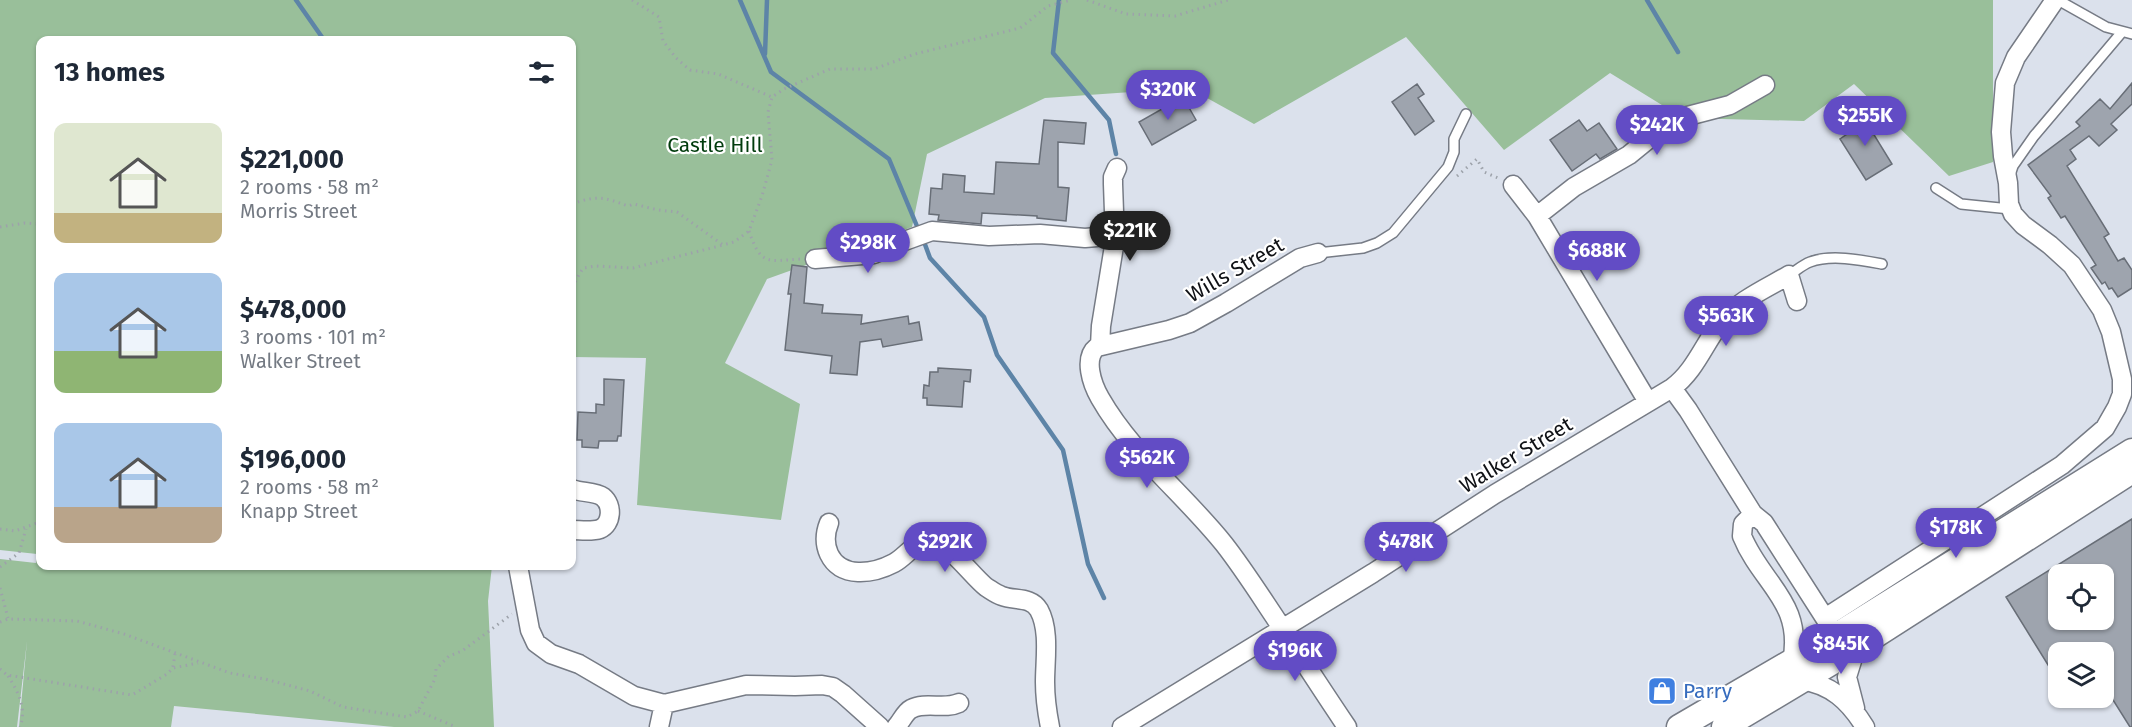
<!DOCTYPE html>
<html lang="en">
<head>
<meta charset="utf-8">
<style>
	:root { --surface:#fff; --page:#f2f2f3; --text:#1f2937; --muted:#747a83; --accent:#624cc5 }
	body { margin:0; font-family:"Fira Sans",sans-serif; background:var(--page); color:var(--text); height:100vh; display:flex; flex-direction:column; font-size:22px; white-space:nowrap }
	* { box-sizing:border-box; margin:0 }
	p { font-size:20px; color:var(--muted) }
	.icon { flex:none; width:33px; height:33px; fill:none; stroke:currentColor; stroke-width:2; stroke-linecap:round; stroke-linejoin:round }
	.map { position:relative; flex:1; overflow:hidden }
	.panel { position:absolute; left:36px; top:36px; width:540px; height:534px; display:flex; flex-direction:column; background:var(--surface); border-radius:12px; box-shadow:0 2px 4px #0004 }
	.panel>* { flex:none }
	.tools { position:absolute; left:2048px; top:564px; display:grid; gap:12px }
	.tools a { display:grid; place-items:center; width:66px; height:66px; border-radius:12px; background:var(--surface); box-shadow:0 2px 4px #0004; font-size:30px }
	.price { position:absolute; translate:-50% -51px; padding:0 14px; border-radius:21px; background:var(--accent); color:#fff; font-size:20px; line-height:39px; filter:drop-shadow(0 2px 3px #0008) }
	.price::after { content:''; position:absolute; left:50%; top:36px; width:18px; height:14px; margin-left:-9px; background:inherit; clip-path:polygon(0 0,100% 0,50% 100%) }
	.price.current { background:#222; color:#fff }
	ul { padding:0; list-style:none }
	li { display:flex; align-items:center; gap:18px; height:150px; padding:0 18px }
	li span { display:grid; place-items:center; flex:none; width:168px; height:120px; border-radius:12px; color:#555 }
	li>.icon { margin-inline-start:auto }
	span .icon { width:72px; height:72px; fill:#fffc; stroke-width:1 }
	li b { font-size:26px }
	h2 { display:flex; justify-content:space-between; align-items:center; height:72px; padding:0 18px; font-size:26px }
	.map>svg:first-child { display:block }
</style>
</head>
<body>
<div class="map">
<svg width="2132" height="727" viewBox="0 0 2132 727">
	<rect width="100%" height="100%" fill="#dbe1ec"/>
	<path fill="#99bf9a" d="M0 0H1993V162L1949 176 1854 84 1804 121 1683 118 1610 73 1504 150 1406 37 1254 124 1189 88 1045 98 927 154 912 227 767 279 725 363 800 404 781 520 637 505 646 358 572 357V40H40V566H492L488 601 494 727H394L174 706 171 727H19L27 641 17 727H0V559L36 563 37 554 0 550Z"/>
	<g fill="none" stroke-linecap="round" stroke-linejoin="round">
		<path stroke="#5d84a7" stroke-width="4.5" d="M296 0 324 40
			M740 0 771 72 889 159 919 231
			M1059 0 1053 53 1109 120 1116 154
			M1647 0 1678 52
			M765 54 767 0
			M923 239 930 258 984 317 997 355 1063 450 1088 564 1104 598"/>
	</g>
	<path fill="#9ea4ae" stroke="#686e77" stroke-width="1.5" fill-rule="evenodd" d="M2132 83V104L2111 124 2117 130 2099 146 2089 136 2070 150 2076 159 2067 166 2109 234 2104 237 2118 261 2124 258 2132 270V288L2118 297 2112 288 2109 289 2105 282 2102 284 2091 268 2096 265 2065 216 2061 218 2048 198 2051 196 2028 165 2080 126 2076 122 2100 99 2110 109Z
		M1417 84 1424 94 1418 98 1434 121 1415 135 1392 102Z
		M1183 97 1196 120 1152 145 1139 122Z
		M1860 112 1892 164 1866 180 1840 139 1850 132 1844 123Z
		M1044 120 1086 123 1084 144 1058 142V187L1069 188 1066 221 1037 218V216L982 213 981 224 938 220 939 215 929 214 931 188 942 189 943 174 965 176 964 192 994 194 996 162 1039 164Z
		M1579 120 1587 131 1599 123 1617 149 1600 159 1596 154 1572 171 1550 140Z
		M792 265 807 267 804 303 823 305 822 313 862 315 861 324 908 316 909 324 919 322 922 340 883 347 881 339 860 342 857 375 830 373 832 356 785 350 791 294H788Z
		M938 368 971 370 970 382 964 381 962 407 927 405V398H923L924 385 929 386 930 372H938Z
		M604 379 624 380 621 436H618L617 441H599L598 448 582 447V440H577L578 412 596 413V404L604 405Z
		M2132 519V727H2130L2103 684V652H2058V681L2006 597ZM2058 574H2103V620H2058Z"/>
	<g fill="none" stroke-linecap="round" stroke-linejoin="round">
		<g stroke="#767b85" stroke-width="12">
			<path id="lane" d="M2058 0 2106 27 2132 34
				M2010 175 2013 166 2034 136 2122 32
				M1936 188 1961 204 2010 209
				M1318 253 1363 248 1377 243 1393 233 1448 167 1454 152V139L1466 114
				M1789 275C1796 271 1802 265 1810 262 1831 254 1861 260 1882 264"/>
		</g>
		<g stroke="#767b85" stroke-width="21">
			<path id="street" d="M1513 185 1537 216 1648 402
				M1537 216 1574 187 1629 155 1667 124 1680 118 1730 105 1765 85
				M1318 253 1300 258 1226 303 1190 323 1169 330 1097 347C1083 358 1092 384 1100 398 1132 454 1184 494 1224 544 1242 567 1258 592 1274 616 1298 653 1322 690 1347 727
				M815 259 874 254 899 243 932 231 989 236 1040 234 1085 238 1097 237 1115 227
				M1100 346 1101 326 1115 240 1113 184V177L1117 168
				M1672 388 1688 410 1753 514 1764 523 1830 626
				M572 489C581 493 595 491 603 497 613 505 612 524 600 529 591 532 580 530 572 530
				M1753 514 1743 524 1742 536C1762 585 1804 602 1792 662
				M829 523C825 533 824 543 829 554 841 579 873 574 894 563 907 556 915 540 932 541 947 541 972 576 986 587 991 590 996 594 1002 596 1014 601 1031 596 1039 610 1050 630 1045 660 1045 682 1045 697 1047 712 1050 727
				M518 566 530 630 536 643 551 654 579 664 634 696 664 704 746 685 795 686 822 685 833 687 843 694 880 727
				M1825 618 2062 465 2105 428 2117 407 2122 394V379L2111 332 2102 310 2072 265 2050 245 2023 225 2013 214 2009 204 2008 183 2003 156 2001 132 2005 83 2016 57 2055 0
				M1800 680C1831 684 1849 701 1865 727
				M1855 708 1847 677 1856 648
				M659 727 664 704
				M896 727C901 722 905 712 911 709 926 701 944 710 959 703
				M1122 727 1373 573 1495 494 1672 388C1695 371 1704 344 1721 322 1737 301 1767 288 1789 275L1797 301"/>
		</g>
		<g stroke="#767b85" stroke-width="27">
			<path id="secondary" d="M1679 727 1837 635 2132 451
				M1724 727 1856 648 2132 471"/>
		</g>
		<path stroke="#9da2aa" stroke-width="3" stroke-dasharray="1.5 4.5" stroke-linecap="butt" d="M632 0 659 17 663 41 676 58 690 70 718 74 772 97
			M1087 0 1126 14 1175 16 1228 0
			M1457 176 1477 159 1484 172 1498 178
			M572 204C597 195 604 197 628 206L634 204 658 210 677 212 723 245 734 242 749 231 762 196 772 160 768 112 772 97 784 89 830 69H874L915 54 1020 28 1048 6 1071 0
			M0 227 25 223 40 224
			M749 231C761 266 767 261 801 259
			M572 287 583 268 596 266 633 268 723 245
			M0 529 15 531 40 522
			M0 567 19 553 26 529
			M0 588 8 618
			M0 622 8 619 77 621 124 634 230 673 265 679 310 691 343 707 407 717 418 711 435 679 436 669 449 656 462 651 512 614
			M173 667 175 654
			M0 669 7 675 132 695 167 674 173 668 198 663
			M8 676C18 691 27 709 20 727
			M418 711 456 727"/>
		<use href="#lane" stroke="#fff" stroke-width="9"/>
		<use href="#street" stroke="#fff" stroke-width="18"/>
		<use href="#secondary" stroke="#fff" stroke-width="24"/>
	</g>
	<defs>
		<g id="shop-square" transform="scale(1.5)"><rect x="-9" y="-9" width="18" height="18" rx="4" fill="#3f7fe0" stroke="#fff"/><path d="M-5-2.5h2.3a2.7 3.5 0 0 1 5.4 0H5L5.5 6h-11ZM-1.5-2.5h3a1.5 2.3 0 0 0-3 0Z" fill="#fff"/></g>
	</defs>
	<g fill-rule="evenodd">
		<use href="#shop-square" x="1662" y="691"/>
	</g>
	<g text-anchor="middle" stroke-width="4.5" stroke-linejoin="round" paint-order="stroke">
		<g font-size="21" fill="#013c0c" stroke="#fff">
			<text x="715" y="152">Castle Hill</text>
		</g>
		<g font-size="21" fill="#0f1115" stroke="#fff">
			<text transform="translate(1235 270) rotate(-30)" y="7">Wills Street</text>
			<text transform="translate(1516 455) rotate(-31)" y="7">Walker Street</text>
		</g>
		<g font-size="21" fill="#366cbe" stroke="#fff" text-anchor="start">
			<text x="1683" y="698">Parry</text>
		</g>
	</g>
</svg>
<div class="tools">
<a><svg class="icon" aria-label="locate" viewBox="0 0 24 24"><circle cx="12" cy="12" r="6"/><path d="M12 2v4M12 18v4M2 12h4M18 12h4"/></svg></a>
<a><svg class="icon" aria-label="layers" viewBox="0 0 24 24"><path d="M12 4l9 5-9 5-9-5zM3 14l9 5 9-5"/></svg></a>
</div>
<b class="price" style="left:1168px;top:121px">$320K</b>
<b class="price" style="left:1865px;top:147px">$255K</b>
<b class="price" style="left:1657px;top:156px">$242K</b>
<b class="price current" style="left:1130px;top:262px">$221K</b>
<b class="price" style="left:868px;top:274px">$298K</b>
<b class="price" style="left:1597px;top:282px">$688K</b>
<b class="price" style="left:1726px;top:347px">$563K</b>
<b class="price" style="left:1147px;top:489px">$562K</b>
<b class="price" style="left:1956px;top:559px">$178K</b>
<b class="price" style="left:945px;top:573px">$292K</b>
<b class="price" style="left:1406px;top:573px">$478K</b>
<b class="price" style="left:1841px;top:675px">$845K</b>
<b class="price" style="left:1295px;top:682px">$196K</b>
<section class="panel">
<h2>13 homes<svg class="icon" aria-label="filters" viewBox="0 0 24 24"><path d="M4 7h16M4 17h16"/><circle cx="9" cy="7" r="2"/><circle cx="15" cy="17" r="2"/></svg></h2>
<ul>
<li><span style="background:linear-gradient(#dfe7d0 75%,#c2b280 0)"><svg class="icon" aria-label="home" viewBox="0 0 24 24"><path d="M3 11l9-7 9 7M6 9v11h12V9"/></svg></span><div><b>$221,000</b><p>2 rooms · 58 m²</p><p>Morris Street</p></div></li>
<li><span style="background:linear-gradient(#a9c7e8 65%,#8fb573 0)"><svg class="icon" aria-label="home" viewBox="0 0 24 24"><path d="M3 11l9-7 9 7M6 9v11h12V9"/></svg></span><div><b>$478,000</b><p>3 rooms · 101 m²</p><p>Walker Street</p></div></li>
<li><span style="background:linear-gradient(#a9c7e8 70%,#b9a48a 0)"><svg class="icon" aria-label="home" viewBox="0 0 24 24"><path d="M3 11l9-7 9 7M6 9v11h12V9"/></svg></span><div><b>$196,000</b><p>2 rooms · 58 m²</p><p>Knapp Street</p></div></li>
</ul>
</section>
</div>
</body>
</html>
